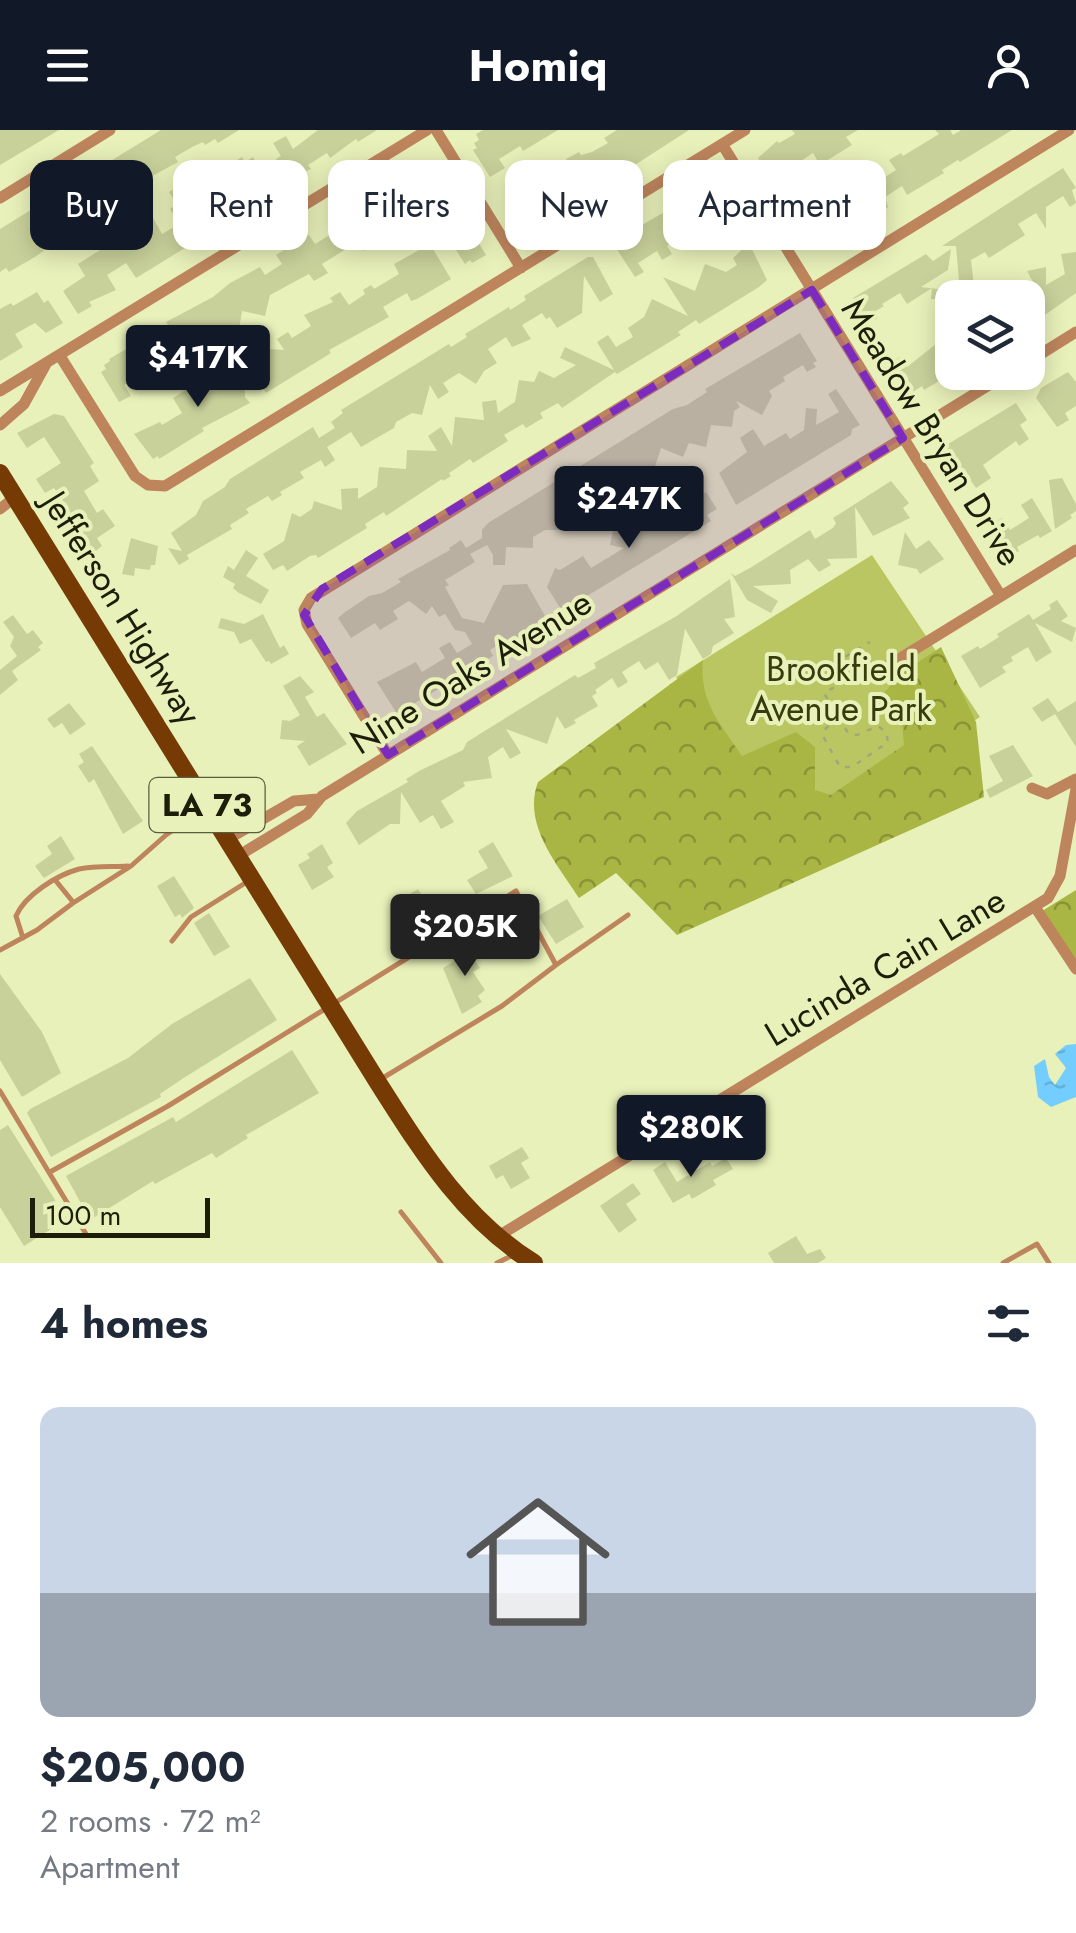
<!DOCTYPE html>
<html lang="en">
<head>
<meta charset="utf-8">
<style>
	:root { --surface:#fff; --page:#f6f6f7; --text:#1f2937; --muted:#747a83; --line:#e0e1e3; --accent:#111827 }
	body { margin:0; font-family:Jost,sans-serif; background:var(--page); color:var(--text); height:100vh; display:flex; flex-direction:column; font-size:38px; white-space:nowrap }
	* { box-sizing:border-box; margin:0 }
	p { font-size:32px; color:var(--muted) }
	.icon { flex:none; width:55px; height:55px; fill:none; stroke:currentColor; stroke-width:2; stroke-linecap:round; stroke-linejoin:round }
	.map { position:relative; height:1133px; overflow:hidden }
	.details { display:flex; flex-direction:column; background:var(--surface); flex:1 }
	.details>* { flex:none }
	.banner { position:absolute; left:30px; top:30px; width:1018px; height:90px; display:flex; gap:20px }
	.tools { position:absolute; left:935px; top:150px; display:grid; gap:20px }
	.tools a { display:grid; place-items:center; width:110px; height:110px; border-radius:20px; background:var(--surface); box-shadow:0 5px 25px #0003; font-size:50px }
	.scale { position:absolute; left:30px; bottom:25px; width:180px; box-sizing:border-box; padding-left:10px; border:5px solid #1c1e09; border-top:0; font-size:28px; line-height:35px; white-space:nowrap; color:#1c1e09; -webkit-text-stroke:8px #e9f1ba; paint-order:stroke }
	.price { position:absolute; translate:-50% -85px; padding:0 22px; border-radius:10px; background:var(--accent); color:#fff; font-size:32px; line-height:65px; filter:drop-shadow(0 2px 5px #0008) }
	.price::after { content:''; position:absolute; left:50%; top:60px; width:30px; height:22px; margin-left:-15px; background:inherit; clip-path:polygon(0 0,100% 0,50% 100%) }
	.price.active { background:#222; color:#fff }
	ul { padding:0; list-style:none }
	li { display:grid; align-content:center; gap:20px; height:530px; padding:0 40px }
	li+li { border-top:2px solid var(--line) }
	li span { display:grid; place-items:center; height:310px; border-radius:20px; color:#555 }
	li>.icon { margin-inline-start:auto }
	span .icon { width:180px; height:180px; fill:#fffc; stroke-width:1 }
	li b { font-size:42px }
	h2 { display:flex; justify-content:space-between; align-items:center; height:120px; padding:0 40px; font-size:42px }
	.pill { padding:0 35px; border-radius:20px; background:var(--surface); box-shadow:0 5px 25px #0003; font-size:35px; line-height:90px }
	.pill.active { background:var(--accent); color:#fff }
	header { display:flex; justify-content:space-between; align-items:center; height:130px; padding:0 40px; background:var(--accent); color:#fff; font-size:45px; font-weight:700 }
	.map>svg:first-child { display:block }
</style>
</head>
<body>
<header><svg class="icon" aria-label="menu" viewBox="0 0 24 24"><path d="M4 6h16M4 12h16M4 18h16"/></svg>Homiq<svg class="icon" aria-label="person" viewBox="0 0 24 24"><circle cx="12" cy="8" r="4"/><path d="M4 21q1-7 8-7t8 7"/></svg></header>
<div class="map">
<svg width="1076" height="1133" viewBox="0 0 1076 1133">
	<defs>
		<pattern id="forest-crowns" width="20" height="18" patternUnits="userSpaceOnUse" patternTransform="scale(2.5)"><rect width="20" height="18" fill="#aab643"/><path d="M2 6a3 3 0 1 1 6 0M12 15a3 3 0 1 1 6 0" fill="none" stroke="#8a9336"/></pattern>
		<pattern id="water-ripples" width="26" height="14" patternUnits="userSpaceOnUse" patternTransform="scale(2.5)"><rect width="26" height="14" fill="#73cdfe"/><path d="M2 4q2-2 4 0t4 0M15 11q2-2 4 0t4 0" fill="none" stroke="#63b0d8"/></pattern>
	</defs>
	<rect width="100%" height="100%" fill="#e9f1ba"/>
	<path fill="#bac661" d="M872 425 980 587 784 709 676 547Z"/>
	<path fill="url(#forest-crowns)" d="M941 517 976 592 984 667 677 805 616 743 579 768C557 734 522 694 538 652L703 530C699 572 720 593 742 626L796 602 815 617V660L831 665 904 615 902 593 881 566 902 543Z
		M1076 760V831L1042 781Z"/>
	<path fill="url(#water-ripples)" d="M1076 914V967L1051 977 1038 967 1034 936 1045 929 1049 947 1055 955 1066 938 1055 924 1066 915Z"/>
	<path fill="#c9d19b" d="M0 0H59L0 35Z
		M161 0H239L218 13 215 9 205 15 203 12 194 16 175 27 178 32 130 58 121 67 124 72 115 78 110 70 102 72 82 84 86 91 35 127 9 142 6 138 0 142V99Z
		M318 0H377L358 12 356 9 330 28 327 23 308 35 311 39 280 54 282 58 245 81 242 76 219 90 214 96 216 99 136 148 126 133 107 145 116 160 89 172 92 176 78 184 63 161 85 146 78 134 122 106 131 120 148 110 140 96 153 88 162 104 179 94 170 79 177 74 169 62 203 43 215 63 232 53 223 39 242 27 245 32 253 27 262 43 278 33 276 29 281 26 273 13 286 6 293 19Z
		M483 0H558L523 21 520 16 499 29 505 38 490 47 473 20 477 18 474 13 479 10 476 4Z
		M617 0H689L624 42 617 31 600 41 608 52 591 63 588 58 568 70 562 76 564 79 550 88 525 100 507 74 525 62 518 51 544 42 553 56 575 43 566 29 579 22 581 25 592 22 608 13 604 8Z
		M792 0H858L846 7 852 15 831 28 820 35 813 23 772 50 758 28 777 11 779 13 795 4Z
		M935 0H950L953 5 961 0H1012L960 32 958 30 942 40 944 43 907 65 902 56 885 67 888 77 877 84 875 81 821 117 804 89 813 84 816 89 839 75 835 67 867 49 871 56 896 40 889 30 901 23 903 26 939 4Z
		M424 32 437 53 425 61 427 65 400 82 409 96 363 121 359 113 346 119 322 134 328 143 314 151 309 144 270 165 265 186 242 181 238 206 225 203 186 228 178 214 159 225 157 229 164 241 153 248 148 239 124 255 131 266 119 272 101 242 106 239 104 235 110 231 109 229 168 195 166 192 213 167 230 153 260 137 265 145 282 134 276 125 303 107 309 105 315 114 338 100 332 91Z
		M1063 38 1076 58 1072 60 1076 73 1070 77 1063 66 1046 77V99L1036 83 1018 94 1025 105 989 128 985 122 971 130 974 156 966 161 959 151 956 116H942Z
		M719 51 734 75 695 98 700 106 689 113 684 106 667 116 672 124 662 130 657 121 638 133 644 142 635 147 612 112Z
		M464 88 486 125 472 133 470 130 465 134 454 117 464 111 454 94Z
		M749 113 767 150 759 157 699 194 696 190 678 202 681 205 617 244 615 242 562 278 558 273 540 283 543 288 526 298 523 294 504 305 508 311 473 333 470 329 449 343 451 346 443 351 442 349 386 386 384 382 365 394 367 398 318 428 316 425 310 426 287 441 283 435 273 440 263 424 284 411 292 383 300 387 312 379 314 371 342 380 341 359 358 358V369L377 357 379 337 406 339 407 320 437 321 428 306 441 297 452 316 455 287 484 290 482 272 496 270 498 283 515 272 519 250 534 252 539 241 554 248 576 235 560 228 565 217 614 240 597 212 608 205 616 217 633 207 628 198 644 187 652 169 688 186 663 147 695 161 705 134 726 142 737 135 733 128Z
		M430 114 451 149 417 169 411 171 407 163 383 177 389 187 329 220 331 223 266 263 251 239 253 218 284 220 277 209 288 202 292 208 311 196 304 185 333 172 330 168 340 162 349 175 365 164 363 160 371 155 374 159 399 144 394 134Z
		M951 119 948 140 921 157 946 160 945 170 931 169 932 158 907 174 900 163 882 174 884 176 874 182 878 188 869 193 853 168 926 124 933 131Z
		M1076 122V163L1028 197V170L1039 163 1027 141 1046 137V155L1065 144 1061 124Z
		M588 127H593L613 164 600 172 584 146 582 183 557 198 550 187 546 189 542 183 522 195 531 209 512 217 506 207 488 219 497 233 484 241 476 254 459 243 443 253 449 262 438 269 430 255 422 285 412 283 396 292 394 298 361 317 351 302 327 317 335 330 325 337 321 330 300 342 304 348 280 362 282 365 272 371 268 366 246 379 249 383 230 395 232 399 187 425 189 429 179 435 168 418 182 421 171 403 196 385 203 371 225 357 230 349 313 297 319 308 335 298 331 292 343 283 341 280 449 214 451 217 467 207 465 204 509 177 510 180 526 170 524 166Z
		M37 162 44 173 48 170 63 193 46 203 35 193 15 204 23 217 0 231V179L11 173 13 176Z
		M800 203 817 231 813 233 816 237 807 242 803 235 783 247 785 251 769 261 772 266 762 285 736 271 740 277 734 281 732 297 711 295 706 317 689 313 683 327 661 318 652 346 628 338 614 347 616 365 590 368 589 385 562 383V400H545L533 407V418L506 417 505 435H493V425L487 415 470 424 475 432 445 450 449 455 445 457 462 488 484 493 503 455 527 454 545 486 540 489 544 495 512 515 508 509 490 520 493 526 397 584 377 552 416 532 422 542 445 528 439 518 450 512 457 523 472 514 465 502 455 500 445 484 439 487 432 476 426 484 409 471 393 481 398 489 380 500 375 493 351 508 338 488 345 482 369 466 382 463 401 452 398 449 450 420 449 418 461 410 466 418 482 408V400L488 393 673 279 687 275 707 262 705 259Z
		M936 214 954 242 924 260 922 256 908 265 888 234 900 227 907 237Z
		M233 229 237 236 244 231 245 267 250 273 202 298 204 301 159 329 158 326 153 329 134 304 160 292 162 295 182 283 173 268 192 256 190 252 202 245 207 253 224 241 221 236Z
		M1068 242 1076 252V276L1065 283 1069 290 1057 297 1036 268 1041 258Z
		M836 259 860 295 852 299 851 305 736 375 719 343 747 322 740 308 753 299 764 316 786 303 790 309 804 300 806 278 817 279 816 295 839 282 828 264Z
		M1016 273 1027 290 1020 295 1029 309 1019 316 1016 311 983 335 991 348 976 358 963 340 959 342 943 317Z
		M54 284 64 286 94 333 90 336 99 351 84 361 97 383 103 379 115 396 97 408 102 416 92 424 83 410 86 408 61 375 64 373 54 358 45 363 36 349 61 333 44 307 27 318 17 303Z
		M1062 348 1076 374V381L1070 385 1072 388 1055 399 1049 350Z
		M891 351 909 373 903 378 910 388 873 406 855 377 857 428 827 429 831 435 819 442 808 429 790 440 791 454 753 456 778 471 771 483 747 470 731 443 735 446 750 438 810 400 815 409 833 398 836 393 833 388Z
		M706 362 717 379 707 385 711 391 562 481 547 457 555 438 560 440 583 426 591 438 624 418 610 415 613 401 623 402 667 374 675 386 680 384 699 373 696 368Z
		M1032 368 1052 401 1040 408 1038 405 1017 417 1019 421 1011 425 992 394 1002 388 1010 400 1029 388 1021 375Z
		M905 402 916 419 929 410 944 429 920 444 917 439 898 435Z
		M131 408 158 416 155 435H151L150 440 135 438 134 446 122 444Z
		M246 420 258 428 246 446 269 460 261 474 239 463 233 458 235 454 223 447 228 436 234 440Z
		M730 449 735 487 724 489 734 503 713 516 711 524 703 529 685 499 677 545 669 550 658 532 645 540 639 531 622 542 628 552 618 558 612 548 595 560 597 563 592 566 598 576 574 590 576 593 565 599 557 586 547 614 506 599 521 623 510 629 503 617 488 627 492 648 463 652 465 656 441 671 454 692 441 699 433 685 420 693 401 662 400 694H390L359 715 346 693 357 681 408 652 406 649 421 640 463 620 467 612 575 545 578 548 596 538 594 533 675 487Z
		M1057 470 1068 486 1061 491 1076 498 1072 512 1035 493 1052 522 1036 532 1028 517 1011 527 1013 531 1002 537 1006 542 980 558 961 526 978 516 980 519 999 507 997 504 1029 484 1033 490 1051 479 1049 475Z
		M263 484 280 518 284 515 289 524 271 534 269 531 266 532 251 509 240 514 234 502 218 498 221 488 244 494Z
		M13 485 27 504 33 500 43 513 38 517 41 520 12 541 18 550 0 565V540L17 526 10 516 14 507 3 492Z
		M300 546 314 562 305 567 317 587 324 583 347 614 309 636 297 616 305 611 280 609 282 590 290 591 300 585 283 556Z
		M1048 568 1058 582 1076 571V617L1055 584 1042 592 1032 578Z
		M69 573 86 594 70 605 62 593 54 598 47 589Z
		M1013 615 1033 646 990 668 986 660 1003 651 989 626Z
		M92 616 143 691 123 704 94 649 89 653 78 636 84 632 79 624Z
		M61 706 75 729 44 748 35 736 52 724 47 716Z
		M493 712 513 746 476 764 467 750 488 738 478 721Z
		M322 714 333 733 327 737 334 747 312 760 298 735 310 728 307 724Z
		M174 746 194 778 182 788 180 784 175 787 157 756Z
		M418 759 427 774 440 766 443 772 453 766 460 778 420 803 417 798 414 800 400 777 403 775 400 770Z
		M567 769 584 797 556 814 538 786Z
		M209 783 230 817 214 826 194 793Z
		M470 816 478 829 475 831 480 838 473 842 485 860 478 866 482 872 462 884 443 838 454 831 451 826Z
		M0 844 42 902 61 943 22 967 0 930Z
		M250 848 277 890 182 949 160 964 161 967 51 1027 27 983 30 979 128 928 172 894Z
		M292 920 319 963 246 1005 248 1008 216 1028 212 1023 155 1054 153 1051 90 1090 66 1046 173 987 176 992Z
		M8 995 67 1089 24 1116 0 1077V1000Z
		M522 1017 529 1028 521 1033 530 1048 511 1059 503 1045 496 1049 489 1036Z
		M726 1028 733 1039 713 1050 716 1055 692 1069 689 1064 673 1073 653 1040 665 1032 677 1052 710 1032 712 1036Z
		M633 1053 641 1064 626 1074 637 1090 619 1103 600 1076Z
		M796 1106 807 1124 820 1119 826 1128 818 1133H774L768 1123Z"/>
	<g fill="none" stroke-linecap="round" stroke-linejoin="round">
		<path stroke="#a1a77c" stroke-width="2.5" stroke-dasharray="5 8" stroke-linecap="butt" d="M840 590 826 598 823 606 840 637H852L888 612 886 602 878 596 857 605 848 603 824 563 854 546 843 528 870 512"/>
		<path stroke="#be855d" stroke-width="5" d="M56 751 73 772
			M23 808 16 786C25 765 57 745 79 739 95 736 112 737 128 736
			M172 811 191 787 250 750
			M0 820 37 800 73 773 131 736 166 705 205 678
			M556 835 628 785
			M0 961 86 1104
			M50 1042 168 976 516 761 556 835 502 876 381 949
			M401 1082 441 1133
			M497 1133 515 1124
			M1003 1133 1037 1114 1049 1133"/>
		<path stroke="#be855d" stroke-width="11" d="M436 0 521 138
			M722 14 1001 466
			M0 68 110 0
			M60 226 135 346 148 355 165 356 745 0
			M1028 232 1076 202
			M0 261 427 0
			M0 295 24 274 46 234
			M0 379 15 367
			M886 537 1076 420
			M388 625 307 494 304 480 311 468 1069 0
			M1032 658 1047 664 1076 649
			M228 709 294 671 318 669
			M238 726 307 684 322 666 1010 242
			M1035 777 1076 839
			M497 1107 1048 768 1060 746 1076 659"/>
		<path stroke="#763b04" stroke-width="18" d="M0 343 377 951C421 1020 463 1089 534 1133"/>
	</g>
	<path fill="#7b2cbf" fill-opacity="0.2" stroke="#7b2cbf" stroke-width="8" stroke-dasharray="20 12" stroke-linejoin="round" d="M812 160 903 308 388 625 304 485 322 459Z"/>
	<g text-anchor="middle" stroke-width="8" stroke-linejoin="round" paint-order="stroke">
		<rect fill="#e9f1ba" stroke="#5a5d3e" stroke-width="2.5" x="149.5" y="648" width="115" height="54" rx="8"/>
		<g font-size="32" font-weight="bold" fill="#1c1e09">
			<text x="207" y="686">LA 73</text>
		</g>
		<g font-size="35" fill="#1c1e09" stroke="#e9f1ba">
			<text transform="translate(932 302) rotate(58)" y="12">Meadow Bryan Drive</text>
			<text transform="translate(122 478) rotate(58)" y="12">Jefferson Highway</text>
			<text transform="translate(471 542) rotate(-32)" y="12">Nine Oaks Avenue</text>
			<text transform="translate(885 837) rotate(-31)" y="12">Lucinda Cain Lane</text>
		</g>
		<g font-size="35" fill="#373c0c" stroke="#e9f1ba">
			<text x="841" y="551">Brookfield<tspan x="841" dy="40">Avenue Park</tspan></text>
		</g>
	</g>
</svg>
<div class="tools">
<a><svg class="icon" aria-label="layers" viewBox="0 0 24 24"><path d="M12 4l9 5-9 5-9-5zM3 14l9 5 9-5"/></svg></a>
</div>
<div class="scale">100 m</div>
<b class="price" style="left:198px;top:280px">$417K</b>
<b class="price" style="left:629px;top:421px">$247K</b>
<b class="price active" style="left:465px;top:849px">$205K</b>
<b class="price" style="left:691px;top:1050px">$280K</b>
<div class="banner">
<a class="pill active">Buy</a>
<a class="pill">Rent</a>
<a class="pill">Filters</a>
<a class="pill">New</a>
<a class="pill">Apartment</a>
</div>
</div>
<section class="details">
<h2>4 homes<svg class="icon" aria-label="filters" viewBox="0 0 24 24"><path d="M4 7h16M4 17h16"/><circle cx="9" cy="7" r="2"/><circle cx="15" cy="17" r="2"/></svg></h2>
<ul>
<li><span style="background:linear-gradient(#c9d6e8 60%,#9aa5b1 0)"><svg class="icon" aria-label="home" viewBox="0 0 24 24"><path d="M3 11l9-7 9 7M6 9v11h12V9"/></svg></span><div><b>$205,000</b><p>2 rooms · 72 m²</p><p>Apartment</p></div></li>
</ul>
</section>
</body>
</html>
